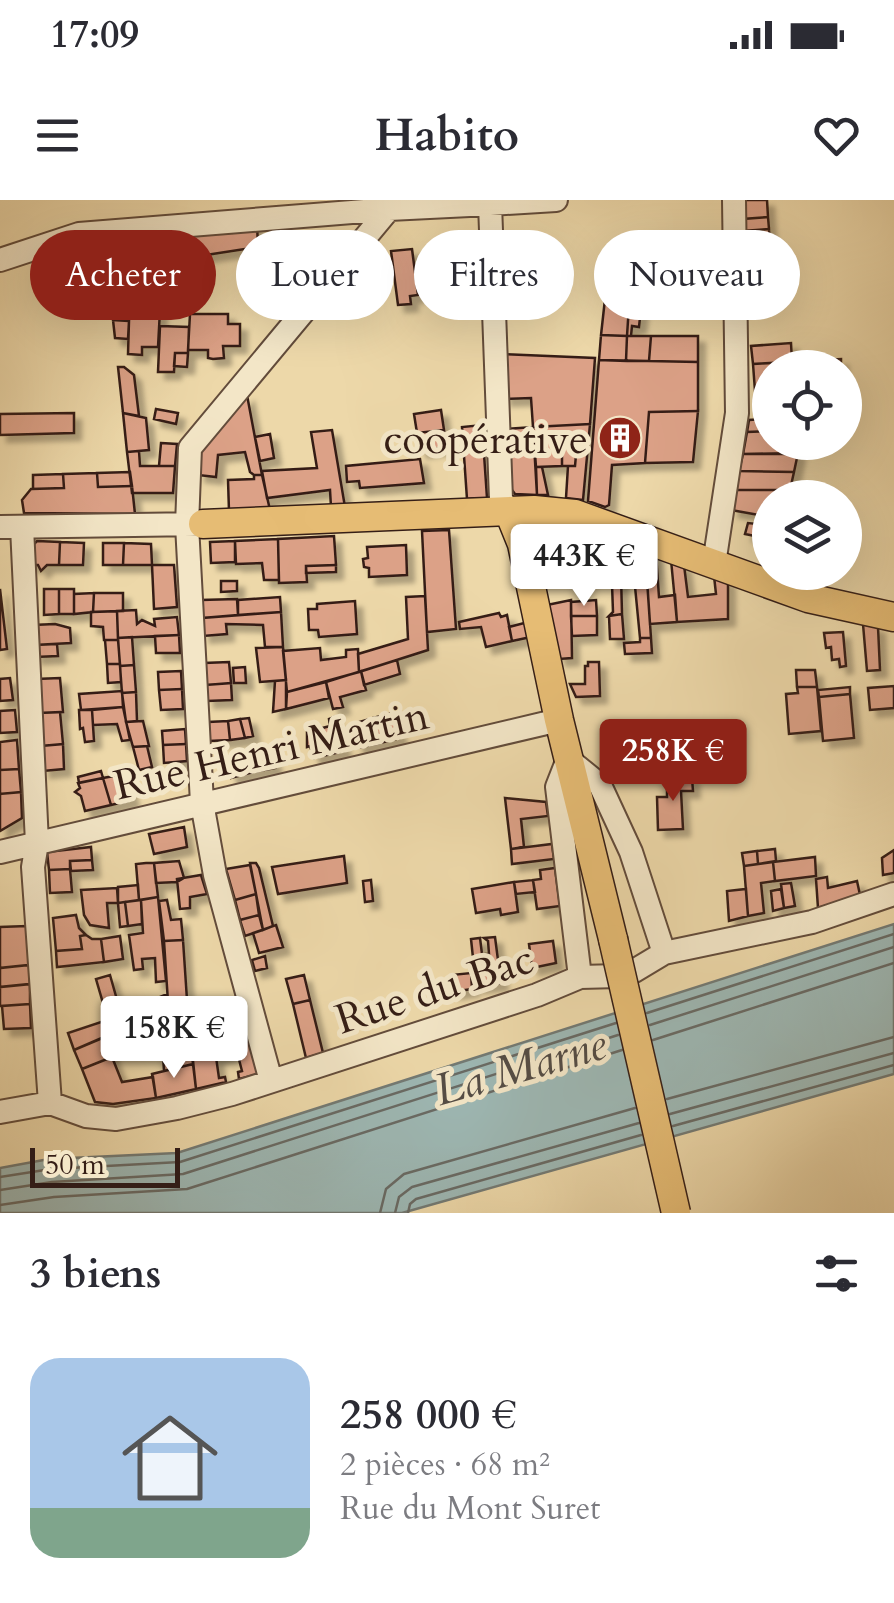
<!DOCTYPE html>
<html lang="fr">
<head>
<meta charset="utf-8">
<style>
	:root { --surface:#fff; --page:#f7f7f7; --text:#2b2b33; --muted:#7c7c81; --accent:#8f2418 }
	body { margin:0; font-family:Cardo,serif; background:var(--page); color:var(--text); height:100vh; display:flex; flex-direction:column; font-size:38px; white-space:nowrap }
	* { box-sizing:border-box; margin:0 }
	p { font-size:32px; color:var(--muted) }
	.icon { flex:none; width:55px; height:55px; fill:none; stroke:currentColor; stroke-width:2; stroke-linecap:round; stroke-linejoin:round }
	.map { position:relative; height:1013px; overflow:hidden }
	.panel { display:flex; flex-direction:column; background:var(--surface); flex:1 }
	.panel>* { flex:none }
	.banner { position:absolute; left:30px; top:30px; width:835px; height:90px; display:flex; gap:20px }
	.fabs { position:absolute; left:752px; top:150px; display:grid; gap:20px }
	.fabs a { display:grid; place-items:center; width:110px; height:110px; border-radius:50%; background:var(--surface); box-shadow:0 10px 40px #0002; font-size:50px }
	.scale { position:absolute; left:30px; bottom:25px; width:150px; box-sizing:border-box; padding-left:10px; border:5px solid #351e16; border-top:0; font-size:28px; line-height:35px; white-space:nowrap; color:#351e16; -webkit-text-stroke:8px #f3e6c7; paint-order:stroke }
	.price { position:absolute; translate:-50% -85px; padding:0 22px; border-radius:10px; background:#fff; color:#222; font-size:32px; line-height:65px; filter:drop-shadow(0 2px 5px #0008) }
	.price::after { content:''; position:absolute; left:50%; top:60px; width:30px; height:22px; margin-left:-15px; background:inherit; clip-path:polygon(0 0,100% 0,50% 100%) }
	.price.selected { background:var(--accent); color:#fff }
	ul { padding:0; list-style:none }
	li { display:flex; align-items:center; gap:30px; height:250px; padding:0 30px }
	li span { display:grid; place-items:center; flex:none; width:280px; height:200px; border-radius:30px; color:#555 }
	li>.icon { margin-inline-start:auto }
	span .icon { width:120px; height:120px; fill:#fffc; stroke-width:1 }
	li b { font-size:42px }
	h2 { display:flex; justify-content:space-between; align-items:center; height:120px; padding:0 30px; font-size:42px }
	.pill { padding:0 35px; border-radius:45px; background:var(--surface); box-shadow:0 10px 40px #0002; font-size:35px; line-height:90px }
	.pill.selected { background:var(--accent); color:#fff }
	.status { display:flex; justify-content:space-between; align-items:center; height:70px; padding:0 50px; background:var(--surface); direction:ltr }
	.status svg { height:28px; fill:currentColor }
	header { display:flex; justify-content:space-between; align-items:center; height:130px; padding:0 30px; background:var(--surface); font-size:45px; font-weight:600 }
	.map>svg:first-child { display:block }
</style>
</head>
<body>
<div class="status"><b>17:09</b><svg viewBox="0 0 49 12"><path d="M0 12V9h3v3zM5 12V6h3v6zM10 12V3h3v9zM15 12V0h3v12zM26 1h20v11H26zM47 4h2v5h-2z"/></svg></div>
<header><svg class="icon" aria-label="menu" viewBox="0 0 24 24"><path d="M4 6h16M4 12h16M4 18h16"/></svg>Habito<svg class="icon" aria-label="heart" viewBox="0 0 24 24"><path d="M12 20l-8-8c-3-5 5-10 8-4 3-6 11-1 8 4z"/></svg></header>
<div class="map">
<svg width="894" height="1013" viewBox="0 0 894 1013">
	<defs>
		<filter id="shadow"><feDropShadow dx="7" dy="7" stdDeviation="2.5" flood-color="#0004"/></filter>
	</defs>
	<rect width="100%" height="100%" fill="#edd8a9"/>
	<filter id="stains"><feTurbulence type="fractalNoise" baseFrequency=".002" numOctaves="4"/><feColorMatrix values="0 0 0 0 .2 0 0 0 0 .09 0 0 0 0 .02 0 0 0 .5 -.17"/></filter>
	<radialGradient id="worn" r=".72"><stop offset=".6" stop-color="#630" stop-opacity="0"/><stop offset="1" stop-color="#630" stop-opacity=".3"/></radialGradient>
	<path fill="#9db7b3" stroke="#737a74" stroke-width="2.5" d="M894 724V874L402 1013H0V968L49 959 177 953Z"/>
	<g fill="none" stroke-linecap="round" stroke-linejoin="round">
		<path stroke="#696a64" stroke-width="2.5" d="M647 813 894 734
			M650 825 894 747
			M653 840 894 763
			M667 899 894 837
			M670 914 894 853
			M673 926 894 865
			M0 977 51 969 180 962 616 823
			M0 990 52 982 183 974 618 835
			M0 1005 54 997 187 989 622 850
			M380 1013 386 989 404 974 635 908
			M395 1013 399 997 412 987 639 923
			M408 1013 410 1004 416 999 641 935"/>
	</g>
	<path fill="#dca187" stroke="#351e16" stroke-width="2.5" filter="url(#shadow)" d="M741 0H767L768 17 743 19Z
		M768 17 769 29 744 31 743 19Z
		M257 24 258 47 193 57 194 31Z
		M769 29 770 50 777 55 746 57 744 31Z
		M514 37H530L529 82H513Z
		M412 49 418 95 410 96 411 104 398 105 391 51Z
		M779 54V60H773V88L748 91 746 57Z
		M773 88 774 99 749 101 748 91Z
		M606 90H630L627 136 601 135Z
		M630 90H643L639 127 632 126 631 136H627Z
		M112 107 160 110 158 147H142V155L128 154 129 121 113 120Z
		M190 114H228V124H240V146H223L224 158 213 159 208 158V150H188Z
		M113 120 129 121 128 139 115 138Z
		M160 126 189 127 188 153H175L174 172H158Z
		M601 135 627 136 626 161 599 160Z
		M627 136H651L649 161H626Z
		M651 136H698V162L649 161Z
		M791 143 792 162 753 164 751 146Z
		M175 153H188L187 167 174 166Z
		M501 154 595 158 590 224 533 227 531 198 504 199Z
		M841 159V168H770V195L769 190 755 191 753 164Z
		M599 160 698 162V211L649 212 645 263 612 265 609 305 605 307 588 301Z
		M118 167H124L134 175 139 216 123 213Z
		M247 195 262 275H254L250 272 245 252 218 255 216 277 198 275 201 251Z
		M156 209 178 213 176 224 154 219Z
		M441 210 444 230 417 233 414 214Z
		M698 211 693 262 645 263 649 212Z
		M74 213V233L0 235V214Z
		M123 213 146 218 149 250 127 252Z
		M764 219H770V231L747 232 749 220Z
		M590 224 583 300 566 298 568 266H575L577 244 562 245V266L536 267 533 227Z
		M482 225 487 298 467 299 462 227Z
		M533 227 537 295 515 294 509 286 506 229Z
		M332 230 345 307H331L330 290 267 298 262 271 317 268 311 232Z
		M444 230 446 247 420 251 417 233Z
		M770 231V242H796L797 254H743L747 232Z
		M270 234 274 258 260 261 255 237Z
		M161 243 177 244 175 266H159Z
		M577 244 575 266H562V245Z
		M139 251 140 266H175L173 293H132L127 252Z
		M798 253 794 272 739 271 743 254Z
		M420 259 424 283 360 288 359 281 347 282 346 266Z
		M536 267H542L548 295H537Z
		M739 271 794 272 790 290H736Z
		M130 272 132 286 98 287 97 273Z
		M97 273 98 287 132 286 135 314 24 313 22 300 31 289 64 288 63 274Z
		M63 274 64 288 33 289V275Z
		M254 275H262L270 310 229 311 228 280 254 279Z
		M736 290H790L789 298H770V339L745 334 748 323 757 324 759 315 731 310Z
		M570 323 578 326V345H594L595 371 571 372Z
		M449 330 456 429 427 432 422 331Z
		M570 330V360L538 365 532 336Z
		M594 332 609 337 610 370 595 371Z
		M334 336 336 365 306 366 307 382 279 383 278 339Z
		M278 339 279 380H264L262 363 236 364 235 341Z
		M37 341 60 342 59 365H47L41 371 38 365H29L28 350Z
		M235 341V362L211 363 210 342Z
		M60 342 84 343 83 365H59Z
		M103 343H124L123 365H103Z
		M124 343 151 344 152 365H123Z
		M406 345 407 375 369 377V368L364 367 363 359 368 358 367 347Z
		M631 345 645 350 651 438H640Z
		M645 350 656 354 659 397 675 395 677 422 650 424Z
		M671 360 684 365 688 397 716 394 714 376 728 381V419L677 422Z
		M152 365H174L177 407 154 409Z
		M336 365V372L306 373V366Z
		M615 375H621L622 414 609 416 613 412 612 384Z
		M221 381H237V391L221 392Z
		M0 389 7 449 0 450Z
		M44 389H59V414L44 415Z
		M59 389H74V414H59Z
		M94 393H123V411L93 412Z
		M94 393 93 412 74 414V394Z
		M425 396 428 450 359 472 358 454 408 439 406 397Z
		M280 397 281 412 238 415V400Z
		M237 399 238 415 202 418 201 400Z
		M571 400 572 458 559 459 547 405Z
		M596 400 597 416H571V402Z
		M355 401 357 434 319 437 318 430H309L308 409H317V404Z
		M136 410 137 424 142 420 155 426 154 419 177 417 179 435 118 438 117 411Z
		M117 411 118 440H104L103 427 91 426V412Z
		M281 412 283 447H265L263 425 226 424 227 434 203 436 202 418Z
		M499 413 501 417 507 415 512 441 486 447 481 427 460 429 459 422Z
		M622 414 624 439H610L609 416Z
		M571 416H597V435L572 436Z
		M528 422 531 437 512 441 509 427Z
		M55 424 70 428 71 443 34 445 33 425Z
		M863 424 878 427 880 470 867 471Z
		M843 432 846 466 840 467 839 459 832 460 831 447 826 448 824 433Z
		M179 435 180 453H156L155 436Z
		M132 437 134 465 120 466 118 438Z
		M640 438H651L652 453 625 454 624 443 640 442Z
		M105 440H118L120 464H107Z
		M57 444 58 456 35 457 34 445Z
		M283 447 286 480 260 482 256 448Z
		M320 448 321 460 346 457V450L358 449 359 472 287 492 283 451Z
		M397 460 400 474 364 485 361 471Z
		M229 462 231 483 206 485 204 463Z
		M588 462H599L600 496 576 497 570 484H585V466H588Z
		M107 464H120L121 482 108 483Z
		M134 465 136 492 122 493 120 466Z
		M245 467 246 483H234L233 468Z
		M796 470H815L817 487H797Z
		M181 471 182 489 159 490 158 472Z
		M361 471 366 490 340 497 343 507 333 509 326 482Z
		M10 478 13 500 0 501V479Z
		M60 478 63 512 39 513 36 479Z
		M286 480V509L273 512 275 481Z
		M326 482 329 498 286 509 287 492Z
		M231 483 232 500 207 501 206 485Z
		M894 486V508L870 510 868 488Z
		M797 487H817L821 531 789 534 786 494 798 493Z
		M850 487V494L819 497 818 490Z
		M182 489 183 509 161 510 159 490Z
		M122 491 123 507 81 510 79 494Z
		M136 492 137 521 126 522 122 493Z
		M850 494 854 538 823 541 819 497Z
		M123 507 130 540 122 541 117 524 93 525 92 510Z
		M15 510 17 532 0 533V511Z
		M79 510H92L94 541 85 542 83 528 80 529Z
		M60 512 63 544 41 546 39 513Z
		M393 513 400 538 380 543 373 518Z
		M334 517 344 551 314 558 310 546 307 547V532L330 526 329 519Z
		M249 518 253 536 245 538 240 519Z
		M373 518 380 543 358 548 352 524Z
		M240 519 245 538 230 540 228 521Z
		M143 521 149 546 133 547 126 522Z
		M228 521 230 540 209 541 208 522Z
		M185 529 186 544 163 545 162 531Z
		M659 533 661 561 630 563 629 535Z
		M629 535 630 560H620L615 536Z
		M17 540 19 569 0 570V542Z
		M63 544 64 569 43 571 41 546Z
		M186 544 187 561 164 563 163 545Z
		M147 546 152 567 139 570 133 547Z
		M270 547 275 568 253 572 248 552Z
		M248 551 253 572 231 578 226 557Z
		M19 569 21 592 0 594V570Z
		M101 571 103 578 79 583 78 577Z
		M125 574 132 600 111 605 103 578Z
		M103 578 111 605 85 611 81 596 75 592 80 588 78 583Z
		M692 578 693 591H681L683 629 658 630 657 597H667V579Z
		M21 592 22 618 0 631V594Z
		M505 598 546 602 548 616 521 619 524 647 511 649Z
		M184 627 187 647 154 654 149 634Z
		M552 644 554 659 512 664 511 649Z
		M91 647 92 660 70 661V669L49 670 47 652Z
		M775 649 776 661 758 664 757 651Z
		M894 650V673L883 675 882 658Z
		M757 651 758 664 744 666 742 653Z
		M344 656 347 683 278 694 272 667Z
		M815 657 816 676 775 681 773 662Z
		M92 660 93 670 71 671 70 661Z
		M179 661 184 678 177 682 156 683 154 663Z
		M773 662 775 681 761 683 764 713 748 716 744 666Z
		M146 663H154L158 697 139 700 136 664Z
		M250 663H256L259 668 273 726 263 730Z
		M250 665 256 694 235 700 226 669Z
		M555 668 560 706 537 709 533 680 541 679 540 670Z
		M70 669 72 692 50 693 49 670Z
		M201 675 207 694 190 697V708L180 709 177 679Z
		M827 677 828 688 857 681 860 695 818 708 816 679Z
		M371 680 373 701 365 702 363 681Z
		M533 680 535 692 516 694 514 682Z
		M514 682 518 712 501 715 500 709 476 713 472 689Z
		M791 683 795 706 784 708 781 684Z
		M138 685 139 700 118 703V687Z
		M117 688 118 703H107L109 728 90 725 84 715 81 690Z
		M746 689 748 716 729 721 727 691Z
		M781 689 784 708 773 711 771 691Z
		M256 694 259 715 240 720 235 700Z
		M158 697 166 781 156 782 155 758 142 759 143 769 134 770 129 735 143 733 141 700Z
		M141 700 142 724 128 726 125 702Z
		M167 700 171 720 181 719 183 740 164 741 159 701Z
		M125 702 128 726 120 727 118 703Z
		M76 715 79 728 86 735 80 736 82 749 56 751 53 718Z
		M259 715 263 730 245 736 240 720Z
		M276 725 283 747 259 753 253 733Z
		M27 726 29 765 0 768V727Z
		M86 735 92 739H101L104 762 57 767 56 751 82 749 80 736Z
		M120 736 123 759 104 762 101 739Z
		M495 737 501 783 476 786 471 739 480 738 482 754H489L488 741 484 738Z
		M183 740 187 800 168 802 164 741Z
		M553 741 556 763 532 768 529 744Z
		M265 756 267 768 255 771 252 760Z
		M29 765 30 784 0 787V768Z
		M471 773 472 789 452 792 451 775Z
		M110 775 125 828 112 834 96 779Z
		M304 775 310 800 293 804 286 779Z
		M30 784V804L0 806V787Z
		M167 794 168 809 125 828 121 813Z
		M187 800 190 838H180L178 811H169L168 802Z
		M310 800 323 853 306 858 293 804Z
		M30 804 31 828 4 829 2 806Z
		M212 809 217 825 190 833 189 816Z
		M243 818 259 874 239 879 238 872 242 871 237 852 216 857 219 878 225 877 226 882 196 889 190 833Z
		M107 820 112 834 74 850 68 833Z
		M132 825 138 839 109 851 104 837Z
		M104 837 112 857 82 869 74 850Z
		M190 838 193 864 164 871 162 840Z
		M112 857 122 882 153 877 156 898 113 904 95 902 82 869Z
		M193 864 196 889 156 898 152 874Z"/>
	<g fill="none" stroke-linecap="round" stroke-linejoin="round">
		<g stroke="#634c3b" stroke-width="26">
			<path id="minor" d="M490 4 556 0
				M0 60 79 34 389 9 490 4 501 299 509 312
				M0 327 200 324
				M22 327 37 643 33 667 50 903
				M714 364 737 213 734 0
				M0 652 559 520
				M580 777 557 587 568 559 600 585 631 652 664 753
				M271 881 215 675 202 603 187 325 190 248 389 9
				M0 912 50 903 86 916 116 919 177 908 232 894 537 795 580 777 619 776 634 771 664 753 812 722 894 694"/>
		</g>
		<g stroke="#351e16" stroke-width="31">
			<path id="major" d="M509 312 522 344 559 520 613 739
				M203 324 534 310 575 314 808 398 894 417"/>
		</g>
		<use href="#minor" stroke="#f3e6c7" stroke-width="22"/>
		<use href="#major" stroke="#e6bc74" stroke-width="28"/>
		<g stroke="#351e16" stroke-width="31" stroke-linecap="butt">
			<path id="major-bridge" d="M613 739 676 1013"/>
		</g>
		<use href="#major-bridge" stroke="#e6bc74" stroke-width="28"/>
	</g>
	<defs>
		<g id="building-disc" transform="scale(2.25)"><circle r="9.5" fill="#8f2418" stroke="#f3e6c7"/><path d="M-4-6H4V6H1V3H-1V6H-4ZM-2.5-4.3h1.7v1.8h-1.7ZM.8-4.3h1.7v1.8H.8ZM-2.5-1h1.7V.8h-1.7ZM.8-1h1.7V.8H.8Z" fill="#fff"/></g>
	</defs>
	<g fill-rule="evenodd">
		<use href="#building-disc" x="620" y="238"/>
	</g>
	<g text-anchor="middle" stroke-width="10" stroke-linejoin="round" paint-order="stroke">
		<g font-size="42" fill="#351e16" stroke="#f3e6c7" text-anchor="end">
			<text x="588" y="253">coopérative</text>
		</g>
		<g font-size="42" fill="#351e16" stroke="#f3e6c7">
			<text transform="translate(271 549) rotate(-13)" y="15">Rue Henri Martin</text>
			<text transform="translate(434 788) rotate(-18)" y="15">Rue du Bac</text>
		</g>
		<g font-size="45" font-style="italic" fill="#544c45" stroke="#f3e6c7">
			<text transform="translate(520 866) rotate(-16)" y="16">La Marne</text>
		</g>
	</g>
	<rect width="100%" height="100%" filter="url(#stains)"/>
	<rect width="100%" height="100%" fill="url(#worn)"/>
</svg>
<div class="fabs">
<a><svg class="icon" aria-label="locate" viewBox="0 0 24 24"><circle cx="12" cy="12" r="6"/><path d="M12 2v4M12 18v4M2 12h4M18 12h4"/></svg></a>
<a><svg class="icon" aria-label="layers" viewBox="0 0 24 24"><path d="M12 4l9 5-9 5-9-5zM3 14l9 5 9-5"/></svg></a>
</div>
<div class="scale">50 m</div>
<b class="price" style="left:584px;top:409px">443K €</b>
<b class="price selected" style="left:673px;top:604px">258K €</b>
<b class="price" style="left:174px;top:881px">158K €</b>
<div class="banner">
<a class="pill selected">Acheter</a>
<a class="pill">Louer</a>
<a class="pill">Filtres</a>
<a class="pill">Nouveau</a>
</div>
</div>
<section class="panel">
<h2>3 biens<svg class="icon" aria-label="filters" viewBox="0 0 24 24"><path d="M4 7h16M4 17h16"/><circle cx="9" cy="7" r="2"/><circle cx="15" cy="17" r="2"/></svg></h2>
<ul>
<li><span style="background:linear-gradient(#a9c7e8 75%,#7fa58c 0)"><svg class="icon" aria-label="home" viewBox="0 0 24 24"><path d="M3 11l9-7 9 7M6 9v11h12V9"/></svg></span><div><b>258 000 €</b><p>2 pièces · 68 m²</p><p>Rue du Mont Suret</p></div></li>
</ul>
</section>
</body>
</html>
